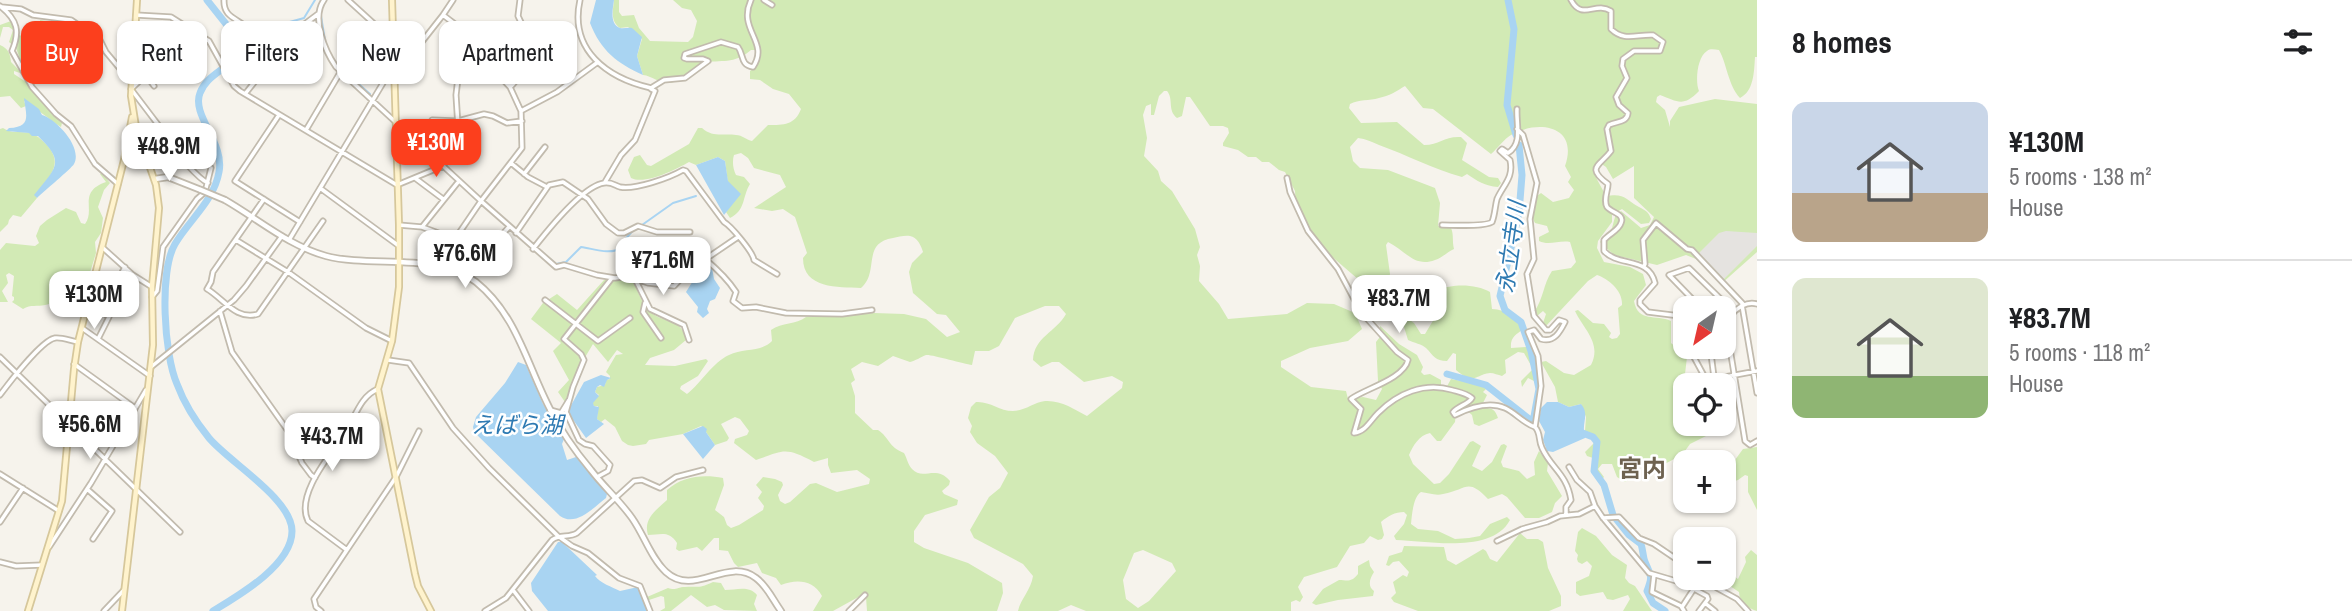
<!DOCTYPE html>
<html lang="en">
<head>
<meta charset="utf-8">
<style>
	:root { --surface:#fff; --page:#f2f2f2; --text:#202124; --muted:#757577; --line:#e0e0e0; --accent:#fc3f1d }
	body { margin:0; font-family:"Archivo Narrow","Noto Sans JP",sans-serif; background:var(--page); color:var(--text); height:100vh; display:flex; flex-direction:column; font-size:26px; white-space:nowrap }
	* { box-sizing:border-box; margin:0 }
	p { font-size:23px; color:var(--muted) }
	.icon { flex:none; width:38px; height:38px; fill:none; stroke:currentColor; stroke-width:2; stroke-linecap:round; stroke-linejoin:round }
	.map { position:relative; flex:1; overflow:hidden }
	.panel { display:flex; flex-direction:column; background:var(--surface); width:595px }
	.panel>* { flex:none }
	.guide { position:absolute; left:21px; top:21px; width:665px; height:63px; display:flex; gap:14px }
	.needle { width:46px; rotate:214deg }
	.buttons { position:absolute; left:1673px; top:296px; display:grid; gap:14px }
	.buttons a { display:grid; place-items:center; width:63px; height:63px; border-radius:14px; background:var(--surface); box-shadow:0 2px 5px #0004; font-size:35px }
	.price { position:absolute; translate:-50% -60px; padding:0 16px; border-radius:14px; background:#fff; color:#222; font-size:23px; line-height:46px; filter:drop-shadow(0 2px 4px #0008) }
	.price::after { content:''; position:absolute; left:50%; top:42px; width:21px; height:16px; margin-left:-10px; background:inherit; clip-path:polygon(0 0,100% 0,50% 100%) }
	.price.active { background:var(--accent); color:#fff }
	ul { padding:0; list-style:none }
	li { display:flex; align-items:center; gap:21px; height:175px; padding:0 35px }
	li+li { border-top:2px solid var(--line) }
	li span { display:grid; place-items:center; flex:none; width:196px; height:140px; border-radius:14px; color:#555 }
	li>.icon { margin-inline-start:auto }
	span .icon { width:84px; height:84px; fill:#fffc; stroke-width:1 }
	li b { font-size:30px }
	h2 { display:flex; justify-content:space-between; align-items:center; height:84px; padding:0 35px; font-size:30px }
	.tag { padding:0 24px; border-radius:14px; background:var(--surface); box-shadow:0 2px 5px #0004; font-size:24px; line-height:63px }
	.tag.active { background:var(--accent); color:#fff }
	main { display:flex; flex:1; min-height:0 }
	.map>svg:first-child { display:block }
</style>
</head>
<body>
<main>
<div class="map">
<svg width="1757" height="611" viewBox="0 0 1757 611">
	<rect width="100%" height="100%" fill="#f6f3ec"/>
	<path fill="#d2eab5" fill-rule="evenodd" d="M614 0H619V12L622 16 634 15 639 28 650 41 688 42 693 37 697 21 691 10 682 8 673 0H1757V57H1755C1754 72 1754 91 1740 98 1728 85 1727 64 1719 50 1715 50 1711 48 1707 51 1697 57 1695 82 1699 91 1683 108 1677 101 1660 95L1657 97 1656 102 1665 110 1670 127V121L1679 107 1715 99 1757 104V252L1721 284 1696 259 1686 255 1657 265 1614 255 1600 242 1612 228 1615 217 1621 211 1641 228 1650 225 1654 217 1634 198V166L1613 179 1606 167 1600 163 1593 172 1606 196C1625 193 1625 199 1639 207 1646 211 1648 211 1651 219L1649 223 1641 224 1622 209 1612 215V222L1598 241 1597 248 1604 262 1630 267 1643 274 1646 285 1634 301C1638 323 1656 314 1671 321V343L1687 357 1685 374 1694 385H1685V424H1720L1706 436 1690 444 1682 455 1651 471 1648 476H1645V463L1643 461 1622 466 1626 474 1636 473 1635 476 1625 482 1617 477 1612 464H1602L1598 469 1604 477 1602 479 1595 470 1596 459 1587 456 1585 452 1595 442 1594 436 1585 431 1586 417 1581 404 1569 407 1558 402 1555 387 1541 362 1546 361 1564 373 1574 375 1591 365C1602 343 1584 330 1575 311L1578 310 1593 323 1604 324 1611 333 1609 337 1612 339 1617 338 1620 334 1618 308 1622 305C1623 291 1609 279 1597 275L1588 281 1546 326 1543 323 1546 314 1543 311 1537 316 1534 312C1544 298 1543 284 1552 271L1571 268 1576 262 1570 242C1559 240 1549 246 1539 241V237L1549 232 1547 226 1535 223 1532 217 1537 196 1541 193 1553 202 1569 198 1574 190 1568 182 1571 177 1565 166C1579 126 1539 119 1511 135 1504 139 1498 148 1491 154L1433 109 1423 108 1405 86C1397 91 1389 96 1379 98 1369 101 1359 99 1350 104L1349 108 1361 123 1397 122 1424 145C1440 145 1444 136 1461 137L1467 143 1462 160 1489 177 1498 178 1501 183 1498 187C1485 186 1477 181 1467 174L1462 177C1433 169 1407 155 1379 145 1372 142 1366 139 1358 138L1350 147 1353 161 1360 168 1388 170 1435 188 1440 203 1438 226 1451 228C1454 235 1452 241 1454 249 1447 252 1442 258 1435 260 1414 268 1405 250 1388 242L1386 245 1390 274 1383 301 1414 323 1421 334H1425L1437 314 1432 307 1427 306 1424 310 1421 309 1419 305C1432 283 1471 281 1490 292L1492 309C1507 310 1513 316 1523 325V329C1516 335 1510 337 1511 348L1526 347V336L1531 344 1537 377 1534 381 1528 378 1522 387 1521 381 1533 369 1524 353 1518 352 1505 360 1506 373 1502 376C1498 375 1494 373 1490 373 1474 375 1475 386 1456 370V354L1453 353 1447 361C1435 361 1434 356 1426 348 1422 344 1414 343 1408 340L1404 327 1367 292 1359 280 1308 236 1296 211 1295 191 1285 172 1279 170 1269 162H1262L1256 157H1248L1238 150 1223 146V143L1229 133 1228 128 1223 126H1210L1190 97H1186L1182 116 1177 118C1167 110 1174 99 1167 91H1164L1159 96 1154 115H1151V104L1146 106 1143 115 1147 138 1144 156 1158 171 1161 181 1172 191 1195 229 1200 247 1197 255 1200 266 1199 281 1219 304 1228 319 1287 314 1307 303 1334 304 1355 313 1362 329 1348 341 1310 348 1281 361V367L1311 387 1346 391 1348 399 1363 397 1376 400 1382 389 1378 381 1376 342 1383 333 1380 330V326L1399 344 1417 355 1423 367 1421 372 1424 375 1430 374 1441 380V389L1445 390 1451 379 1483 385 1487 388 1483 392 1487 395 1483 403 1484 408C1493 408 1495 410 1498 418L1479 426 1474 424 1472 415 1464 408 1456 412 1455 422 1441 441H1437L1430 433C1419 435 1413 446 1409 455L1413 464 1434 484 1440 483 1449 474 1470 442 1473 441 1481 446 1472 466 1482 471 1492 462 1501 445 1504 444 1507 446 1501 462 1503 467 1519 471 1527 479 1535 475 1534 462 1539 451 1548 463 1547 471 1562 496 1555 503 1552 512 1539 518H1525L1507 497 1502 494 1488 499C1467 477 1467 490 1443 494 1436 496 1428 493 1421 492 1413 497 1412 515 1411 524L1418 529 1438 531 1455 539 1469 538 1480 536 1490 524 1507 517 1510 520C1492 554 1428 541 1396 540L1394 536 1404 524 1407 515 1404 512C1395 512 1388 516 1381 522L1384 535 1382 539 1378 540 1370 536 1364 543 1350 546 1337 567 1304 577 1298 587 1303 597 1300 602 1296 600 1291 602V611H1086L1071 605 1058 611H1018C1021 598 1031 590 1033 576L1023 564 974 538 970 530 989 497 1000 488 1008 473 995 456 977 443 970 432 972 426 968 418 971 407 976 402C990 401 999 411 1013 411 1025 411 1034 402 1045 401 1061 400 1074 409 1087 416L1122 388 1123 382 1112 376 1084 382 1059 362H1052L1041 367 1033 360C1034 337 1056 332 1066 314L1059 306H1045L1015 318 999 346 989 351H975L972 365C964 364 931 354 926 355 921 357 915 361 910 362L893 356 878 366 862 362 851 369 855 380 851 383 855 396V413L873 430H878C890 438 888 447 904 453 907 458 908 465 912 469 923 481 936 464 950 481L949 485 942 491 944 494 958 500 957 505 925 515 914 531V542L924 548 968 563 1002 583 1003 593 997 611H867L866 597 862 595 833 611H813L822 596C813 580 797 579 781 585L776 578 762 573 757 563 738 567 734 563 728 551 719 550V538H714L702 551 697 547 679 551 676 549 677 543C669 530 660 535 648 535 643 519 656 510 667 500V490C682 476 704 474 723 478L724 485 715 510 724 517 727 525 731 528 739 525 763 510 764 506 758 498 762 492 756 485 763 477 775 479 782 482 783 485 778 495 780 501 785 504 790 502 810 484 816 483 837 492 869 484 870 479 857 470 831 473 828 465V458L814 462C785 447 785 450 756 460L734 443 735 439 747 435 749 431 740 419 735 417 721 424 729 438 727 441 715 445 706 432V429L701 426 683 434 649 440 646 444 633 446 628 445 622 441 615 427 605 419 601 422 597 419 598 406H594L592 403 599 395 595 392 597 387 605 385 606 380 610 379V376L606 372 616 355 623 354 617 350 608 362 593 344 581 364 565 402 558 392 569 380 553 351 561 343 531 319 543 303 557 294 577 310 604 280H633C638 291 643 308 653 314 668 324 682 319 686 340L674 350 650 358 645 365 675 366 706 359 708 361 698 376 681 386 680 389 687 394C702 382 712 363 729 355 743 348 762 352 772 341L771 330C782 322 796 325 806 317L874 313 904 314 926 319 947 337 960 332 946 315 937 314 913 293 909 272 912 263 923 252C921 245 917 237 910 236 905 235 898 237 893 238 861 243 880 272 861 288 838 287 803 289 803 258L807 253 795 217 783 209 772 211 754 208 786 187 780 175 754 168 748 158 741 153 734 155C732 161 733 169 736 175L744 177 750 184C742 197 746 210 730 218L726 212 731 205 725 161 718 157 696 165 689 162C675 170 645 185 631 178L628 170 634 157 640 155 647 165 651 166 689 144 698 128H702C713 138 723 133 736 135 742 135 747 140 752 141L768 125C784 125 795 125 801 109L789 94 773 89 760 80 750 79V71L757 66 761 50H751C734 65 721 59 703 63 691 66 683 82 669 83 661 84 652 76 643 75L637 56 642 39 628 27 620 28C610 21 613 11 614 0ZM1143 550 1172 563 1176 571 1149 601 1138 608 1126 599 1123 580 1134 553Z
		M40 20 54 22 53 27 68 44 61 57 63 72 59 77 48 64 38 66 20 59 16 48 9 42 13 30 9 27H3L0 38V25L11 21 17 35C36 38 36 37 51 49L54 46 53 36 40 23Z
		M0 45C9 49 10 54 11 62L23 74 14 71V74L26 82 62 123 61 127C48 119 38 109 24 101L26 106 21 108 10 96 0 97Z
		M3 128C11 134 20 131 30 133 36 135 40 138 44 142 66 163 50 176 35 195L37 198 21 217 13 215 9 220 8 224 0 232V129Z
		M102 173 110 183 104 190 98 207 103 218 101 233 95 242 96 253 89 276C83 280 73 283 68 288 60 295 59 302 45 305 37 307 31 304 23 309L12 302 14 300V297L12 296 14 276 9 273 6 275 8 283 2 291 8 302H0V250L6 243 35 246 39 243 36 236 40 226 47 220 66 208 76 212 81 223 85 224C96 210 77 192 106 182L100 174Z
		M1757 447V510L1748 492V476L1745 475 1738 480 1724 484V467L1732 464 1743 449Z
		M1582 528 1596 536 1612 555 1627 565 1625 578 1629 583 1635 586 1652 611H1623L1630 599 1628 595 1613 600 1607 599 1603 592 1580 596 1576 593V582L1589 576 1592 566 1587 561 1582 564 1578 562 1577 559 1578 555 1575 551 1578 532Z
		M1520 533 1527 539H1538L1543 542 1548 568 1561 596V606L1549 611H1418L1394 602 1391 598 1396 593 1393 582 1403 575 1407 577 1409 572 1399 561 1393 562 1389 566 1386 565 1389 556 1402 552 1404 546 1444 547 1447 560 1456 565 1483 549 1486 551 1490 559 1497 562Z
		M1751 550 1757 555V611C1749 609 1739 602 1739 592L1718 578H1724V569L1738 579 1746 562 1745 557Z
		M1369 560 1370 566 1374 572C1370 578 1367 586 1374 591L1373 596 1338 600 1316 605 1312 603 1323 589 1339 580C1347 580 1351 583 1358 574V566Z
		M713 582 721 583 725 590C736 590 749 585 757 595L754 604 757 611 724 610 715 605 707 607 691 595 671 611H660L665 608 664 597 661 596 649 600 647 597 668 588C676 591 677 587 685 587 699 586 698 589 713 582Z"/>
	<path fill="#e5e3e0" d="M1726 231 1757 233V246L1724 279 1699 253 1719 233Z"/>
	<path fill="#a9d4f2" d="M596 0H614C613 8 609 24 620 28 624 29 628 27 632 28L642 37 637 56 643 75C617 63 601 51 590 23Z
		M24 98 39 109 42 115C56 119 83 147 74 164 71 169 44 191 37 198L34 195C56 167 66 163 38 136H32L29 133 6 131 9 128C32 127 26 115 24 98Z
		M718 157 725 161 728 181 741 194 724 215 696 165Z
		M708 265 712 268 714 279 720 288 715 299 710 301 707 309 709 313 703 318 697 312 698 307 686 292 696 276Z
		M518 362 526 365 543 404 564 439 562 444 567 460 576 457 607 494 606 498C593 508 576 527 560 516L474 432 473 427 476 417 505 383Z
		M601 375 611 378 607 380 604 387 600 385 597 387 595 392 599 396 593 403 594 406 599 407 597 419 604 424 586 438 569 414V409L584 382Z
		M1547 402H1558L1569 407 1581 404C1589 413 1583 421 1584 431L1588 434 1585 438 1553 452 1547 451 1543 440 1545 432 1539 421 1541 408Z
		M703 426 707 429 706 432 715 445 703 459 683 434Z
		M558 542H562L597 575 595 576C600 583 612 587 620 591L638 587 641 589 647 611H548L532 591 531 583Z"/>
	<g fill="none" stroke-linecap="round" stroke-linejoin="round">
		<path stroke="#a9d4f2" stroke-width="2" d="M321 16 325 41
			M239 46 244 40H250L252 34 279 28 286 23 304 18 315 0
			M344 71 370 94
			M642 225 673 203 696 196
			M538 249 556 264 566 262 581 247C595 249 609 255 622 248L624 241 634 229"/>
		<path stroke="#a9d4f2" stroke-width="7" d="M207 0 230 29 239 46C235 69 208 71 200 93 191 115 225 143 219 172 214 201 189 220 175 244 159 271 164 355 177 384 184 403 196 422 209 438 229 462 292 499 292 531 292 565 238 596 213 611
			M1508 0 1514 29 1507 105 1516 135
			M1519 145 1522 175 1519 213 1500 296 1505 310 1521 322 1531 351 1539 389 1533 422
			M1447 374 1486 385 1533 422
			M1580 432 1593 437 1597 442 1594 471 1604 485 1613 515 1629 535 1641 544C1643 550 1643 557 1645 562 1651 576 1653 576 1647 591L1653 603 1665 611"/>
		<g stroke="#c2bbae" stroke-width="7">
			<path id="minor" d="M224 0C223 22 245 17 255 38L236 67 227 73
				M324 0C311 18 325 51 336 67L481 201 455 239
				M348 0 393 41
				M453 0 443 15 472 37 480 55 510 87 521 111 522 148 481 201 556 267 564 265 597 275 615 278 628 276 648 283 674 286 688 271 738 237
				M580 0C569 50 607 78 651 88L664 80 685 78 708 61 703 59H687L684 58 685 54 721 42 738 47C744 55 740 65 753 67 770 42 737 30 751 0
				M764 0 772 5
				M1571 0C1582 21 1595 1 1611 11V29C1624 42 1637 34 1653 35L1663 42 1660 51H1634L1623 59 1622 66 1627 78 1616 97 1619 105 1628 113C1627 123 1617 121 1609 125L1607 129 1611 151C1600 166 1585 167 1608 184 1608 191 1603 200 1607 207 1612 213 1625 214 1621 223 1619 230 1609 234 1604 240V251C1618 267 1649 256 1655 283L1640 300V304L1648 312 1680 316 1677 341 1683 347 1691 346
				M0 6C18 20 20 32 12 51L32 87 56 114 71 126 95 164 118 184
				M2 7 21 9 33 15 71 20 100 40 106 52 131 82
				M136 15 171 17 209 41 234 86 240 91 397 185 443 166 459 142 456 95 460 61 477 47
				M154 86 146 75 131 89 172 143C175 153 199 179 208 183
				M510 87C524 76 521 55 529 39L518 16 520 0
				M245 94 294 32 318 14
				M521 111 557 92 598 62
				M279 115 235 181 300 222
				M1517 129 1523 135 1537 183 1530 219 1534 259 1527 274 1533 311 1534 316 1546 330H1550L1559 320 1565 322C1560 332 1554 343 1541 339L1534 330 1528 332 1538 356 1541 386 1535 427C1541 433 1538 440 1542 448 1551 468 1567 474 1571 500L1566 507V515
				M306 130 341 71 377 27
				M423 149 430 140 429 131 432 120 458 121 484 114 493 116 507 123 522 121
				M511 163 528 177 547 187
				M524 174 545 147
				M415 178 443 199
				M1287 178 1290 192 1308 231 1338 269 1361 312 1397 352 1408 360C1404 379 1364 389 1351 399L1361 409 1354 433C1365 432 1370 421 1378 413 1398 393 1424 382 1452 390 1459 392 1466 393 1472 398 1469 404 1458 406 1453 412L1455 415C1469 408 1489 401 1505 408 1516 413 1523 423 1535 427
				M605 182 621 155 635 140 655 91 651 89
				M320 188 399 246
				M264 199 213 272 211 282 207 289C223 298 236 321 258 314L323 221
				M399 225 422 227 487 251 509 227
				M1442 225C1453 225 1485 227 1492 222 1495 215 1495 206 1497 199 1503 185 1514 178 1510 160L1500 151 1502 149 1508 153C1523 144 1516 124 1517 109
				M422 227 459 181
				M516 233 549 185 563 182 588 199 606 224 618 233H624L638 226 657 232H690
				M236 240 288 272 366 328 392 341
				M289 240 386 78 399 71 443 15
				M102 247 133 275 152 287
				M533 249C547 231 583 186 604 183 612 182 614 185 620 187 635 190 669 178 683 170L686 171 724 222C731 226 753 252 754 260L777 274
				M705 259C717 269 727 278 736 292L733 301 742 308 756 307 786 313 842 314 872 310
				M1644 266 1645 264 1643 240 1656 223 1687 249 1692 250 1743 304
				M635 279 650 309 684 325 689 340
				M152 297 157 291 163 247 197 199 205 192 211 168
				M545 300 598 341 630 318
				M89 301 109 317 98 339
				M645 303 643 312 661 338
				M1742 305 1757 393
				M1701 308 1669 275 1689 268 1734 312
				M102 310 125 267
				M220 311 232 352 288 431 302 463 311 475 315 478
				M1725 318 1745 441 1750 445 1757 441
				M1724 320C1734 312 1744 300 1757 304
				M82 328 150 376
				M564 339 581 354 584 360 573 387 566 412 579 440 585 444 593 446 610 465 608 471 597 477
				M564 339 612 278
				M1710 346 1715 385
				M1689 348 1709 385
				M0 357 180 532
				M388 360 409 363 453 428 489 468 558 536 572 546 588 553 619 578 640 586 650 611
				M74 364 135 408
				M151 367 234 300 246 286 282 236
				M1714 379 1757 371
				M0 395C9 383 42 340 55 338 62 337 71 341 78 342
				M550 410 561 413 569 400
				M1569 467 1577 480 1590 492 1595 506 1603 518 1649 573 1683 583 1707 596 1708 599 1699 611
				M0 474 59 511
				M87 489 112 511 93 539
				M1603 518 1619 517 1639 538 1654 544 1685 565
				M0 522 23 488
				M1497 541 1522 529 1547 522 1560 516 1579 514 1595 506
				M49 547 91 483 146 390
				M347 550 308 521C295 495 331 454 345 433 355 418 360 396 378 389
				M0 562 16 566 42 565
				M1654 575 1652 592 1681 606 1684 611
				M1707 578 1717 588 1737 599 1748 611
				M513 590 529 611
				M1705 603 1715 611
				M1682 607 1695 587
				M104 611 124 590
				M321 611 316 607 314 599 396 477 419 431
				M485 611 506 598 552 540C560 534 569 538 577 533L634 481 642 480 660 488 676 477 703 470
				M849 611 865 595"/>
		</g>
		<g stroke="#c2bbae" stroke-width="8">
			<path id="tertiary" d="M155 179 168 177 201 190
				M225 200C258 219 289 246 326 256 372 268 437 252 476 282 517 315 527 365 550 409 561 431 575 451 591 470 604 487 620 501 632 518 644 535 651 558 666 572 694 598 727 556 756 578 767 586 773 600 781 611"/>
		</g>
		<g stroke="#d6c79b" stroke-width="8">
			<path id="secondary" d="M392 0 399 225V287L392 341 378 389 415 574 418 586 431 611
				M28 611 62 501 74 369 78 342 124 160 132 117
				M122 611 153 345 152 287 159 208 156 185 136 127 131 96 137 0"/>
		</g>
		<use href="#minor" stroke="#fff" stroke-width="3.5"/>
		<use href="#tertiary" stroke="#fff" stroke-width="4.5"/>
		<use href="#secondary" stroke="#fff3cd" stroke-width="4.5"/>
		<g stroke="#c2bbae" stroke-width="8" stroke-linecap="butt">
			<path id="tertiary-bridge" d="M201 190 225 200"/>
		</g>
		<use href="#tertiary-bridge" stroke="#fff" stroke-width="4.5"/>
	</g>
	<g text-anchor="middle" stroke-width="5" stroke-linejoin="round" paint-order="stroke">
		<g font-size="23" font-style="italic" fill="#2e7ab2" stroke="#fff">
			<text transform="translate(1511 247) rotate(-82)" y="8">永立寺川</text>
			<text x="517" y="433">えばら湖</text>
		</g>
		<g font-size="24" font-weight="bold" fill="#6e6250" stroke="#fff">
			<text x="1642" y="477">宮内</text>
		</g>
	</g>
</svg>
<div class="buttons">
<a><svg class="needle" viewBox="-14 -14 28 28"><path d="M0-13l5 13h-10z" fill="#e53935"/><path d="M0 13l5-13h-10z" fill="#757577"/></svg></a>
<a><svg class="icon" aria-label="locate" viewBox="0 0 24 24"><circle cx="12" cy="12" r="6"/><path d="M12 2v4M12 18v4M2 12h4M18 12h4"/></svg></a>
<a>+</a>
<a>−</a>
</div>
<b class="price active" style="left:436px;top:179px">¥130M</b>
<b class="price" style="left:169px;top:183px">¥48.9M</b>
<b class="price" style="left:465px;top:290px">¥76.6M</b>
<b class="price" style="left:663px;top:297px">¥71.6M</b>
<b class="price" style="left:94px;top:331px">¥130M</b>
<b class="price" style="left:1399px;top:335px">¥83.7M</b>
<b class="price" style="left:90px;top:461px">¥56.6M</b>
<b class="price" style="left:332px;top:473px">¥43.7M</b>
<div class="guide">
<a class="tag active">Buy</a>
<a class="tag">Rent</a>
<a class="tag">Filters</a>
<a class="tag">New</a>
<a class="tag">Apartment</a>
</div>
</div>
<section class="panel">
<h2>8 homes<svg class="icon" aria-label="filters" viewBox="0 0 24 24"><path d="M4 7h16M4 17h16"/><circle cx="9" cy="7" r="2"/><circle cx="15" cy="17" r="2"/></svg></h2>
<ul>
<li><span style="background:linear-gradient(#c9d6e8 65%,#b9a48a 0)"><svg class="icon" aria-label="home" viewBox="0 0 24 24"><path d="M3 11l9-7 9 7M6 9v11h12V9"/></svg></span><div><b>¥130M</b><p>5 rooms · 138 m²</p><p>House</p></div></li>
<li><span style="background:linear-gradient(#dfe7d0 70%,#8fb573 0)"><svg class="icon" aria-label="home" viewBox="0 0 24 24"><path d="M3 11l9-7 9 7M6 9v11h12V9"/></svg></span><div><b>¥83.7M</b><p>5 rooms · 118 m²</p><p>House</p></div></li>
</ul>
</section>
</main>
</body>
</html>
